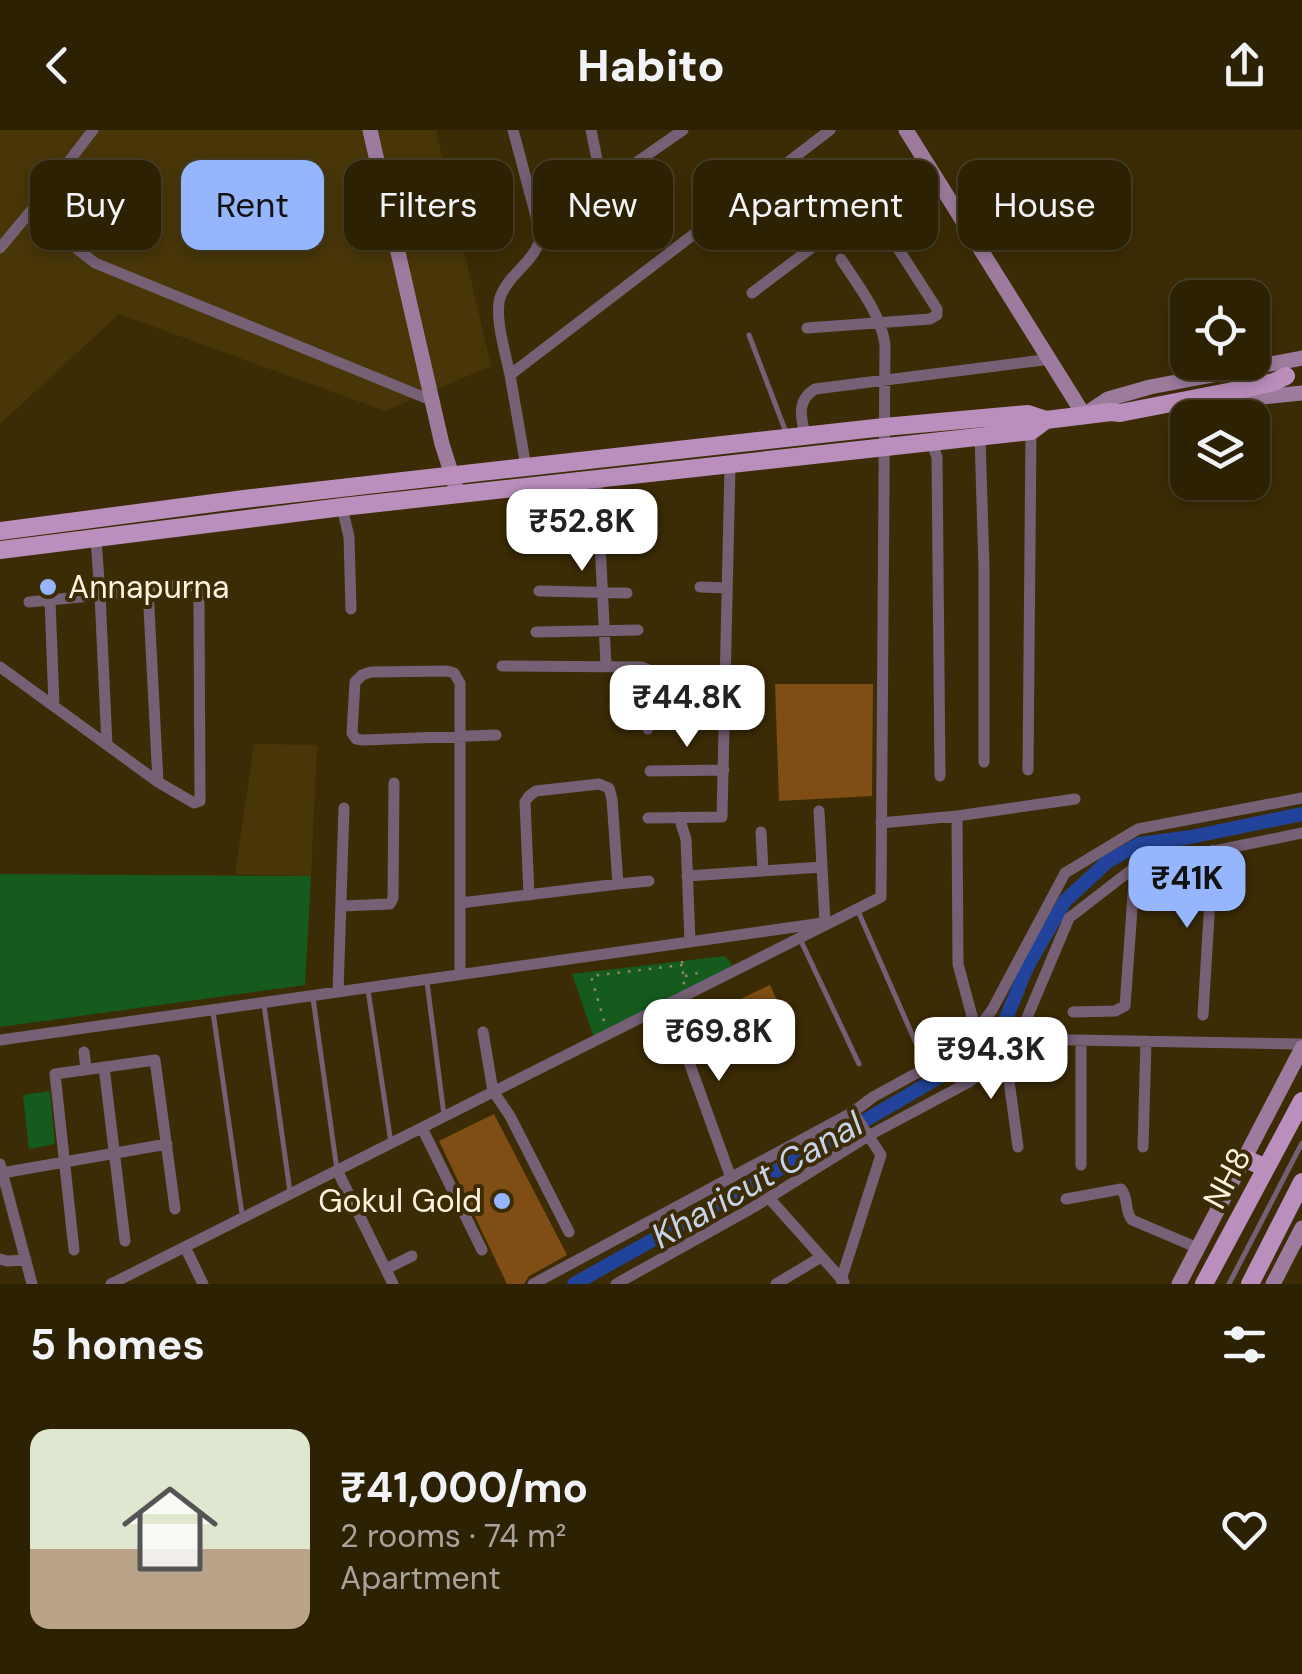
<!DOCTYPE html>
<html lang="en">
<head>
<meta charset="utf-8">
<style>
	:root { --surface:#2d2104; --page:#392e13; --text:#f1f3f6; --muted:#a7a39a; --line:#483e26; --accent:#95b6fd }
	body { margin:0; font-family:"DM Sans",sans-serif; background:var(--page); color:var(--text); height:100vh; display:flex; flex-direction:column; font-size:38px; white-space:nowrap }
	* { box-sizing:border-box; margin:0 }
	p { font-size:32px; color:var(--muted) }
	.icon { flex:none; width:55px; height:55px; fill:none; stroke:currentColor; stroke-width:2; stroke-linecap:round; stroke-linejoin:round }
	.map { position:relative; height:1154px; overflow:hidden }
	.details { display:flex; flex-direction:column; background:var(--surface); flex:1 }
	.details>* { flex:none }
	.top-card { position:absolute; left:30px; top:30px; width:1242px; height:90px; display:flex; gap:20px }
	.controls { position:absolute; left:1170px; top:150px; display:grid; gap:20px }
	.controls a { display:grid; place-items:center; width:100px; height:100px; border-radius:20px; background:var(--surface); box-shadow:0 5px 15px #0003,0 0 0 2px var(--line); font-size:50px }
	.price { position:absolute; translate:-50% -85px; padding:0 22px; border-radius:20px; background:#fff; color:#222; font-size:32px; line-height:65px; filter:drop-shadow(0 2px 5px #0008) }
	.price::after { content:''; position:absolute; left:50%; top:60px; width:30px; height:22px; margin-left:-15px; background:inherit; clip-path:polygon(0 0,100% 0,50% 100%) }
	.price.active { background:var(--accent); color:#111 }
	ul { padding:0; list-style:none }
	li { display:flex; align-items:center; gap:30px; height:250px; padding:0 30px }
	li span { display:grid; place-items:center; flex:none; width:280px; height:200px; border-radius:20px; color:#555 }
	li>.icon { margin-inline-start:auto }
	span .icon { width:120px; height:120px; fill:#fffc; stroke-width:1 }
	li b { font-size:42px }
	h2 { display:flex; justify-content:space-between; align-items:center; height:120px; padding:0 30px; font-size:42px }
	.chip { padding:0 35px; border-radius:20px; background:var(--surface); box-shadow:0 5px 15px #0003,0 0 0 2px var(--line); font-size:35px; line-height:90px }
	.chip.active { background:var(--accent); color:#111 }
	header { display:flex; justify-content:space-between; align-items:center; height:130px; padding:0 30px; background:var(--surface); font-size:45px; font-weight:800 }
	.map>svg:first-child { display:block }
</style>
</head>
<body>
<header><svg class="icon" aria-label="back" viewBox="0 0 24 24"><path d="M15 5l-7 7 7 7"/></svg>Habito<svg class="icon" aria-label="share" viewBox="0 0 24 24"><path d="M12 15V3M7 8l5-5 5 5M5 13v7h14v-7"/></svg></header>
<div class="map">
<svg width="1302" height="1154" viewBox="0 0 1302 1154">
	<rect width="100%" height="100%" fill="#3c2c05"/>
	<path fill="#483609" d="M0 0H436L491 236 385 281 119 184 0 294Z
		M254 614 317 615 311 746 235 744Z"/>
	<path fill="#155b1d" d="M0 744 311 746 305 855 0 897Z
		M725 826 731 833 732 842 595 911 572 844Z
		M50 961 55 1014 29 1019 23 965Z"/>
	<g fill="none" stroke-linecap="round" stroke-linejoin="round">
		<path stroke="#21439b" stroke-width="14" d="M574 1154 842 1004 958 936 1000 903 1027 837 1065 771 1107 732 1139 714 1191 707 1302 684"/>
	</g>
	<path fill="#804e14" d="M775 554H873L872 666 779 671Z
		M770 855 781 880 699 918 690 893Z
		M494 984 567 1125 529 1146 524 1154H507L439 1011Z"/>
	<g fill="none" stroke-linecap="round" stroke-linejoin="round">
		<path stroke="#948668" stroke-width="2.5" stroke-dasharray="2.5 8" stroke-linecap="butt" d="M682 831 684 855
			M685 846 702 842
			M604 891 591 846 683 835"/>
		<path stroke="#756076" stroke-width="5" d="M749 205 787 305
			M858 781 926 936
			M801 811 859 934
			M427 852 444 985
			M368 860 391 1013
			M313 868 337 1040
			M264 875 290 1062
			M213 882 242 1084
			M1229 1154 1302 1013"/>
		<path stroke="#756076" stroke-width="11" d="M591 0 600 44 607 50 614 48 683 0
			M529 61 599 39
			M30 82 95 133 433 271
			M0 118 30 82 93 0
			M752 163 926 31
			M807 198 930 189 937 185V179L879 89
			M510 245C506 225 493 184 501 165 511 141 536 132 541 105L513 0
			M805 305C801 286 796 271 815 259L1051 229
			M980 307 984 438V632
			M931 312 937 327 940 646
			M526 337 510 245 830 0
			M597 350 606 535
			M342 377 349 407 351 479
			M700 457 727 458
			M148 459 158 652
			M539 461 627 463
			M50 470 54 576
			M29 472 100 465 96 409
			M536 502 638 500
			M502 536 642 537 649 540 651 548 648 599
			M0 537 158 652 194 673 200 671 199 473 197 458 187 454 100 465 107 615
			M702 549H726
			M1028 640 1031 301
			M650 641 724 640
			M819 681 825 793
			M957 686 958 834 976 901
			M679 687 686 709 690 812
			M648 688 722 687 730 336
			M881 693 957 686 1075 669
			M761 702 763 741
			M687 746 822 737
			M618 754 649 751
			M460 773 618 754 612 669 609 658 599 654 536 661 529 666 525 672 529 765
			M341 776 390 774 393 768 394 653
			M460 844V553L454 543 447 541 371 542 362 545 355 552 352 603 356 609 363 610 496 605
			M338 862 344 678
			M668 874 731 1048
			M1073 882 1115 881 1125 876 1135 737
			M1203 885 1213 720
			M483 902 493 961 510 986 569 1102
			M1018 909 1069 788 1135 737 1302 703
			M0 910 823 793
			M1005 921 1018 1017
			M84 922 86 939
			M104 937 125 1111
			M422 998 482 1120
			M1143 1017 1146 911
			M0 1034 32 1154
			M1081 1035V910
			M337 1040 393 1154
			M2 1043 167 1014
			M769 1068 844 1152
			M1066 1069 1121 1059C1129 1068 1124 1081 1132 1090L1198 1118
			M185 1117 203 1154
			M74 1120 55 944 155 930 175 1079
			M0 1129 7 1131 26 1130
			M386 1139 412 1126
			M841 1150 881 1025 853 982
			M111 1154 881 767 885 214C880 182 858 156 841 129
			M533 1154 853 982 873 967 957 921 976 901 992 880 1065 743 1138 699 1302 668
			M616 1154 754 1077 868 1006 971 951 1018 909 1302 914
			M776 1154 821 1127"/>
		<path stroke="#9d7b9e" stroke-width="15" d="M370 0 442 314 458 364
			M906 0 1084 285 1108 269 1150 257 1302 228
			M1226 267 1252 268 1302 263
			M1179 1154 1302 918
			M1273 1154 1302 1098"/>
		<path stroke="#bb8fbd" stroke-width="18" d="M0 401 244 369 526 337 884 297 1028 284 1046 290 1111 282 1120 283 1243 259 1274 252 1286 246
			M0 420 342 377 1031 301 1046 290
			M1246 1029 1266 1038
			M1204 1154 1302 971
			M1250 1154 1302 1052"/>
	</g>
	<g fill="#95b6fd" stroke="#3c2c05" stroke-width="4">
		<circle cx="48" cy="457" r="10"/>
		<circle cx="502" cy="1071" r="10"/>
	</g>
	<g text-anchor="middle" stroke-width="8" stroke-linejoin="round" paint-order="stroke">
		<g font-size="32" fill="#fef3df" stroke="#3c2c05" text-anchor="start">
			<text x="68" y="468">Annapurna</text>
			<text x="482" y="1082" text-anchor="end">Gokul Gold</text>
		</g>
		<g font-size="32" fill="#fef3df" stroke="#3c2c05">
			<text transform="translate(1227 1048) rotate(-62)" y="11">NH8</text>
		</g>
		<g font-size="35" font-style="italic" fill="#c7d3eb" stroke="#3c2c05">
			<text transform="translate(757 1050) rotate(-30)" y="12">Kharicut Canal</text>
		</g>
	</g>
</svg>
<div class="controls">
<a><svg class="icon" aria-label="locate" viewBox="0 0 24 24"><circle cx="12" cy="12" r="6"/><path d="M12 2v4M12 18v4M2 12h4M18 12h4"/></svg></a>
<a><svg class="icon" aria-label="layers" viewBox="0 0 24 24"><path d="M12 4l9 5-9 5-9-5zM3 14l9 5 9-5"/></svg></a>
</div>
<b class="price" style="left:582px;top:444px">₹52.8K</b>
<b class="price" style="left:687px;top:620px">₹44.8K</b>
<b class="price active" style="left:1187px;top:801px">₹41K</b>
<b class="price" style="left:719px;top:954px">₹69.8K</b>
<b class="price" style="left:991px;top:972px">₹94.3K</b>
<div class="top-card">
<a class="chip">Buy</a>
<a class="chip active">Rent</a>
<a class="chip">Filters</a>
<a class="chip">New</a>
<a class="chip">Apartment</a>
<a class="chip">House</a>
</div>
</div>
<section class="details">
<h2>5 homes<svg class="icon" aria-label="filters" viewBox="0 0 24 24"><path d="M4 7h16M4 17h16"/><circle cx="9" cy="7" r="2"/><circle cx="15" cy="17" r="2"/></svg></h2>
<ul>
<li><span style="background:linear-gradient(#dfe7d0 60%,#b9a48a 0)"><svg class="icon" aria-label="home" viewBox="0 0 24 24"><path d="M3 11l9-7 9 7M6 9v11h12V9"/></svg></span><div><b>₹41,000/mo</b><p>2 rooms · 74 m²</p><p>Apartment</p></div><svg class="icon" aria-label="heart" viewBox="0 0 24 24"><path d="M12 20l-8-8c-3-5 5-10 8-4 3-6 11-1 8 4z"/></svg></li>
</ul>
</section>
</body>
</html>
